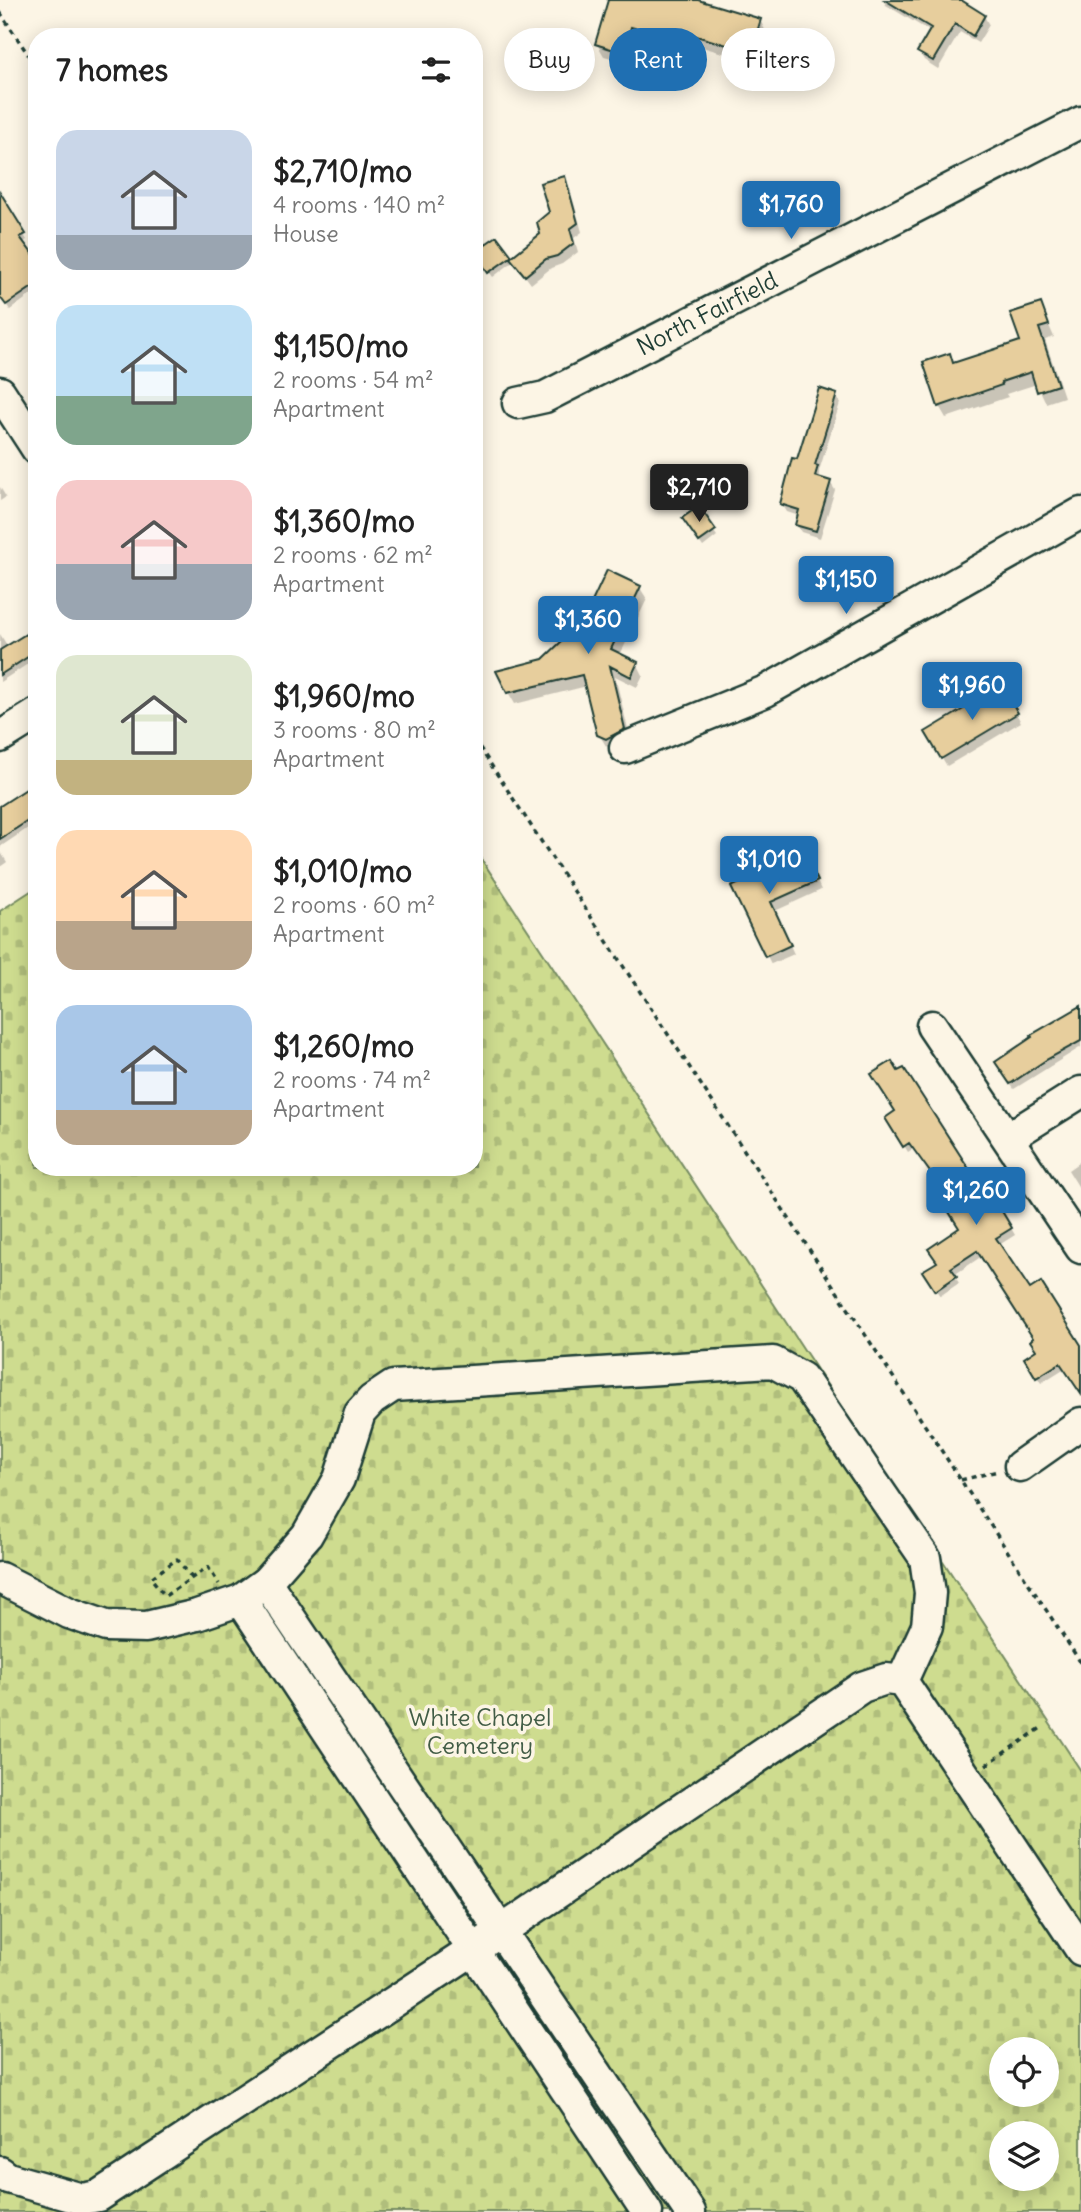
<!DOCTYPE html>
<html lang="en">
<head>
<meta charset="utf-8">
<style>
	:root { --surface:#fff; --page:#f2f2f2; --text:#222; --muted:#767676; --accent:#1f6fb2 }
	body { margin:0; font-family:Delius,sans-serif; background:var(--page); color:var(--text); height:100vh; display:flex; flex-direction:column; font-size:26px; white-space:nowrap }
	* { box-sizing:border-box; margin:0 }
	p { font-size:23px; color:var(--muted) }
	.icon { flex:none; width:38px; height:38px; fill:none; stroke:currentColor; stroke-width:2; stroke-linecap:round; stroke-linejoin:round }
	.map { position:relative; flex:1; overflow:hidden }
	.side { position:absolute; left:28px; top:28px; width:455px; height:1148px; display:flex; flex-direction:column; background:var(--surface); border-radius:28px; box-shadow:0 4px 18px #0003 }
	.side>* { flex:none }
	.hud { position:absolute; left:504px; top:28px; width:471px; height:63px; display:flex; gap:14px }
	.tools { position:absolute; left:989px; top:2037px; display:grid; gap:14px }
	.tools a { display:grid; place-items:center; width:70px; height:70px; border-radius:50%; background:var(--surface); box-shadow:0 4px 18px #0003; font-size:35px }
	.price { position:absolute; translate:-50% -60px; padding:0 16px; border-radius:7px; background:var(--accent); color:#fff; font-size:23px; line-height:46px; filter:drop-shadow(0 2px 4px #0008) }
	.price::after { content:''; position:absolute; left:50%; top:42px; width:21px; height:16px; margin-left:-10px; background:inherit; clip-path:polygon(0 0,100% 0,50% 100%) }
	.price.selected { background:#222; color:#fff }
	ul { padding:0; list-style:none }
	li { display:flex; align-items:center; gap:21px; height:175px; padding:0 28px }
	li span { display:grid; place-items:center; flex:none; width:196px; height:140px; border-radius:21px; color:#555 }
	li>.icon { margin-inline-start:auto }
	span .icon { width:84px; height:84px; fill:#fffc; stroke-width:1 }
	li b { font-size:30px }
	h2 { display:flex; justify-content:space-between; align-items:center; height:84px; padding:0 28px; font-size:30px }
	.pill { padding:0 24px; border-radius:32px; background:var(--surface); box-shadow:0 4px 18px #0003; font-size:24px; line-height:63px }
	.pill.selected { background:var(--accent); color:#fff }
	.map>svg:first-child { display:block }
</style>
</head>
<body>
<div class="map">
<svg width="1081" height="2212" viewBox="0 0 1081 2212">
	<defs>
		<pattern id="cemetery-stones" width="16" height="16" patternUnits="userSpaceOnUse" patternTransform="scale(1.75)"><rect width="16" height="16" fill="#cedc8f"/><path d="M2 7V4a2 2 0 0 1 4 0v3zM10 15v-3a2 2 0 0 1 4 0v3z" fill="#b0be7c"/></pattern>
	</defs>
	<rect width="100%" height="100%" fill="#fcf5e5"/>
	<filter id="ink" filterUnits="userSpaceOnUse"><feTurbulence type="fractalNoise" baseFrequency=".0143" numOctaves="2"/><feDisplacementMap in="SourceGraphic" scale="14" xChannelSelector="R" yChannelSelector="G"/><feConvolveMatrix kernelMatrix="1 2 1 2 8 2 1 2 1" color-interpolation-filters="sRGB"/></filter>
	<g filter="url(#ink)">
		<path fill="url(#cemetery-stones)" stroke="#768c62" stroke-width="2" fill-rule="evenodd" d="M474 848 1081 1771V2212H0V911L37 887V1167H474ZM1001 2049H1046V2095H1001ZM1001 2133H1046V2179H1001Z"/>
		<path fill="#0003" d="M610 0H692L760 20 766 32 757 63 678 40 675 49 637 38 630 63 604 56 597 44Z
			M883 0H957L984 16 989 25 978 43 960 32 938 69 924 60 919 52 931 32 886 5Z
			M564 178 569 186 582 232 574 238 578 252 562 264 551 268 531 284 514 261 493 277 479 258 497 238 512 259 542 234Z
			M3 200 27 240 22 243 37 264V300L32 294 10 310 0 295V202Z
			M1040 305 1054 337 1045 340 1064 397 1046 403 1037 384 1006 394 1008 397 946 418 939 406 949 355 954 365 1022 342Z
			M37 346V358L32 350Z
			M836 395 840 403 819 471 820 479 830 482 835 490 820 538 801 532 797 525 799 516 787 512 782 504 798 462Z
			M0 487 6 497 0 501Z
			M698 509 717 536 703 547 687 524Z
			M640 588 647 599 620 655 637 663 643 675 637 687 615 676 631 741 614 750 606 746 599 734 587 686 515 704 508 692 544 661Z
			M37 629V658L0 682V634L8 647Z
			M1001 688 1021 722 947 766 927 733Z
			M37 784V822L0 847V809Z
			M0 851 7 862 0 867Z
			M810 866 821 890 775 911 794 954 771 964 734 887 775 872Z
			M1081 1005V1047L1014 1089 1000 1069 1035 1037 1034 1035Z
			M887 1118 992 1208 1011 1228 1015 1235 999 1245 1030 1291 1081 1346V1392L1065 1368 1041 1383 1026 1359 1038 1351 1036 1339 982 1256 954 1275 959 1283 940 1296 928 1278 961 1229 939 1183 914 1148 908 1152Z
			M1081 1161V1191L1068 1170Z"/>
		<path fill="#e7ce9d" stroke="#1f3d34" stroke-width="2" d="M608 0H698L761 19 751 52 672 29 669 38 631 27 624 53 595 44Z
			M885 0H961L985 15 973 36 955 24 933 61 917 52 931 28Z
			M565 176 578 223 570 229 574 243 557 256 546 259 525 276 510 258 540 234 537 222 549 212 540 183Z
			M0 192 26 234 20 237 37 260V284L6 305 0 297Z
			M497 236 512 256 488 273 474 252Z
			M1041 303 1049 325 1039 328 1058 385 1037 392 1031 372 1001 382 1002 385 938 407 923 362 950 353 953 363 1020 341 1010 313Z
			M819 388 837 394 815 465 818 466 815 476 831 481 816 531 795 525 799 510 780 504 792 458 797 459Z
			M699 506 716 530 699 542 682 518Z
			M607 570 641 586 611 649 638 662 631 677 610 666 625 729 606 739 597 735 582 675 507 693 496 671 543 659 583 621Z
			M37 627V651L0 675V650Z
			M1002 686 1018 713 941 759 925 732Z
			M37 782V815L0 839V806Z
			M766 850 774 870 806 856 818 881 771 902 791 945 765 957 731 887 740 883 733 866Z
			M1081 1006V1041L1046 1060 1010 1084 995 1062 1032 1037 1031 1035Z
			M892 1061 898 1071 904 1068 993 1206 997 1203 1012 1228 996 1238 1030 1289 1041 1282 1081 1345V1394L1060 1363 1036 1378 1024 1358 1036 1350 1030 1341 1033 1338 977 1251 951 1268 957 1276 935 1291 922 1271 937 1262 928 1249 959 1228 932 1185 937 1182 909 1143 903 1147 885 1118 895 1111 871 1074Z"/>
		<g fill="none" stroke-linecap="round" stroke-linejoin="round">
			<g stroke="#1f3d34" stroke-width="35">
				<g id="minor">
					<path d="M0 392 37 449"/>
					<path id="s1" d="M518 403 545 397 1081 122"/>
					<path d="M0 737 37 714"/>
					<path d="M625 748 766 691 1081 513"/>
					<path d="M932 1026 1081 1248"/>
					<path d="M1008 1138 1081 1092"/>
					<path d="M1020 1466 1081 1423"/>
					<path d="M0 1578 69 1613 106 1626 146 1627 197 1615 241 1600 266 1582 307 1535 339 1479 360 1413 372 1400 393 1386 773 1362 802 1378 925 1558 930 1593 927 1626 902 1681"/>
					<path d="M266 1582 690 2212"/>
					<path d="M241 1600 647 2212"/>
					<path d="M0 2172 8 2178 82 2199 98 2196 473 1950 862 1687 886 1679 902 1681 1081 1950"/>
				</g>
			</g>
			<path stroke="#1f3d34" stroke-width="3.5" stroke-dasharray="5 5" stroke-linecap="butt" d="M0 12 37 68
				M474 739 1081 1663
				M961 1480 998 1471
				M192 1578 177 1559 151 1578 165 1596 208 1567 219 1584
				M986 1765 1044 1726"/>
			<use href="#minor" stroke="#fcf5e5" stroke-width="30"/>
		</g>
	</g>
	<g text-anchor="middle" stroke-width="7" stroke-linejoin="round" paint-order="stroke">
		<g font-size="24" fill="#1f3d34" stroke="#fcf5e5">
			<text dy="8" stroke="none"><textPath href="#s1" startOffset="210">North Fairfield</textPath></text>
		</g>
		<g font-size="24" fill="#425d46" stroke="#fcf5e5">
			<text x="480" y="1726">White Chapel<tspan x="480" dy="28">Cemetery</tspan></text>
		</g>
	</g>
</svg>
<div class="tools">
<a><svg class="icon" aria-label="locate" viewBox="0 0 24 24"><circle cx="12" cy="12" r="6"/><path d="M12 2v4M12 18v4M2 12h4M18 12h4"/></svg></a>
<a><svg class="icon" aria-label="layers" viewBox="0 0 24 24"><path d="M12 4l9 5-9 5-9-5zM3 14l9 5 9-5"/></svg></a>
</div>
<b class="price" style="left:791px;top:241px">$1,760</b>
<b class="price selected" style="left:699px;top:524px">$2,710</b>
<b class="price" style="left:846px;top:616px">$1,150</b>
<b class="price" style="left:588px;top:656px">$1,360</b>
<b class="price" style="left:972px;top:722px">$1,960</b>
<b class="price" style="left:769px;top:896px">$1,010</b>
<b class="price" style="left:976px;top:1227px">$1,260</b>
<div class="hud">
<a class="pill">Buy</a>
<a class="pill selected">Rent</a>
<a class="pill">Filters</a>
</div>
<section class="side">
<h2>7 homes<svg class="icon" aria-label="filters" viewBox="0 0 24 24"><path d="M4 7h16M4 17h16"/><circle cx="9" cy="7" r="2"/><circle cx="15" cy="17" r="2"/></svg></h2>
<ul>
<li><span style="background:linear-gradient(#c9d6e8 75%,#9aa5b1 0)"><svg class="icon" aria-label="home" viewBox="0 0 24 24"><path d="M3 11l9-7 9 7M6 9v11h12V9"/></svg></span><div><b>$2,710/mo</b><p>4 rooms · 140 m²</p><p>House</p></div></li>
<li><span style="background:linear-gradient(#bfe0f5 65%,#7fa58c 0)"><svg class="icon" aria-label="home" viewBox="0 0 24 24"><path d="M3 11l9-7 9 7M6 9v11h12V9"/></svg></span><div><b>$1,150/mo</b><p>2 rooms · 54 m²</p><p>Apartment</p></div></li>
<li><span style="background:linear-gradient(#f6c9c9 60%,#9aa5b1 0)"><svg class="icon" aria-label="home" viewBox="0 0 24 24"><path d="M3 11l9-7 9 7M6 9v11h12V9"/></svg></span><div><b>$1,360/mo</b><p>2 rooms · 62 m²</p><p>Apartment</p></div></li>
<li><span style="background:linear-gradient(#dfe7d0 75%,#c2b280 0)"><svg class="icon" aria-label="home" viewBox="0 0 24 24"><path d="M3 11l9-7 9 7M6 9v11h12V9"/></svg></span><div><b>$1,960/mo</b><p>3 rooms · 80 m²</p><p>Apartment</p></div></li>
<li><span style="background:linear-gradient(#ffd9b3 65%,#b9a48a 0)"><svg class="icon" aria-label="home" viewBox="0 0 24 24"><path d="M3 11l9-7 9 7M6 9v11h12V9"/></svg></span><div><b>$1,010/mo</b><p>2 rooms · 60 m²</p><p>Apartment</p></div></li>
<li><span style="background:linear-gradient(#a9c7e8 75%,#b9a48a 0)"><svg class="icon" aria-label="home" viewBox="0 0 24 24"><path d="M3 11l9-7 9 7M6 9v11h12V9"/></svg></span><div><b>$1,260/mo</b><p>2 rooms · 74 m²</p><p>Apartment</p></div></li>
</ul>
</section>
</div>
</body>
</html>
